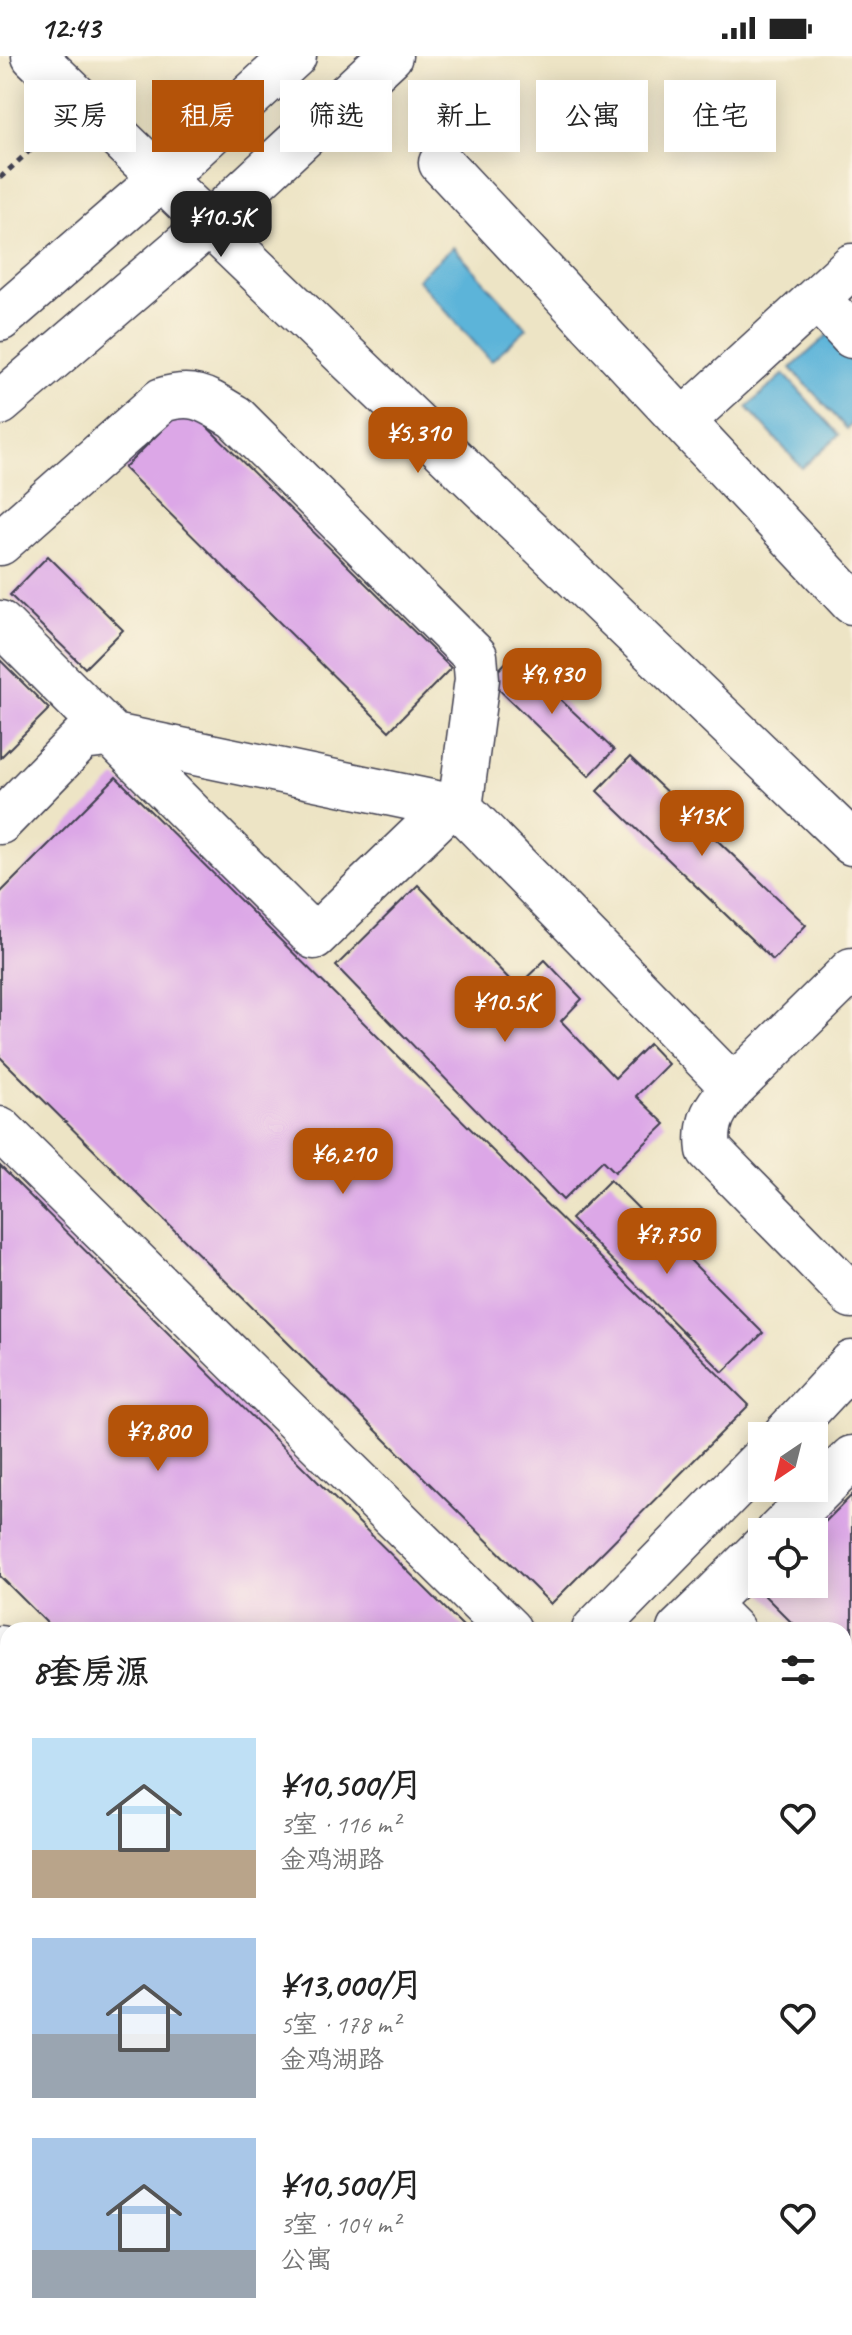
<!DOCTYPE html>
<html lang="zh">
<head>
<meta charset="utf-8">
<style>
	:root { --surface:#fff; --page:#f2f2f2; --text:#222; --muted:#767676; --accent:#b45309 }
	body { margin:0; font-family:Caveat,"LXGW WenKai TC",sans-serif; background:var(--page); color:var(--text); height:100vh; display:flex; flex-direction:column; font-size:30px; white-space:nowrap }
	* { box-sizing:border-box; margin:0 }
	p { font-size:26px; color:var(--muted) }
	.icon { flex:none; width:44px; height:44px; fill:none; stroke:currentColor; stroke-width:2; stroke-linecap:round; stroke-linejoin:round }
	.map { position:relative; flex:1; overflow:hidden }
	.details { position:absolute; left:0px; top:1566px; width:852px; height:714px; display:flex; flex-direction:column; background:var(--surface); border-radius:24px 24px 0 0; box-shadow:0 4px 20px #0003 }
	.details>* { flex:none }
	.banner { position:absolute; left:24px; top:24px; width:804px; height:72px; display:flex; gap:16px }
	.needle { width:52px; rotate:215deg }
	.controls { position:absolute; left:748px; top:1366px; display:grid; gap:16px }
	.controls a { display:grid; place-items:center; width:80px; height:80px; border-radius:0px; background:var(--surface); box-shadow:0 4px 20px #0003; font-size:40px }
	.price { position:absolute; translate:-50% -68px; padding:0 18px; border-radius:16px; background:var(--accent); color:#fff; font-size:26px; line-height:52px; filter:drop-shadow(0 2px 4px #0008) }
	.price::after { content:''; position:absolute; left:50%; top:48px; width:24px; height:18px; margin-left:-12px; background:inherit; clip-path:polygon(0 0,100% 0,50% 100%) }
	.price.on { background:#222; color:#fff }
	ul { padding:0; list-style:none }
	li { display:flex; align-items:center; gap:24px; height:200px; padding:0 32px }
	li span { display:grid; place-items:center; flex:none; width:224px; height:160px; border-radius:0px; color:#555 }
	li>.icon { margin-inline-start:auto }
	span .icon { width:96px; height:96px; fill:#fffc; stroke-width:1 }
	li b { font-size:34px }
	h2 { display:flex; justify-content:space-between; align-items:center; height:96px; padding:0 32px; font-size:34px }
	.tag { padding:0 28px; border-radius:0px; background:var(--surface); box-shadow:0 4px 20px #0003; font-size:28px; line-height:72px }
	.tag.on { background:var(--accent); color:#fff }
	.status { display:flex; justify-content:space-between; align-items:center; height:56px; padding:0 40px; background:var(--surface); direction:ltr }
	.status svg { height:22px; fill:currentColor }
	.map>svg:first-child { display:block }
</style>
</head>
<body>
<div class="status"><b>12:43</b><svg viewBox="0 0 49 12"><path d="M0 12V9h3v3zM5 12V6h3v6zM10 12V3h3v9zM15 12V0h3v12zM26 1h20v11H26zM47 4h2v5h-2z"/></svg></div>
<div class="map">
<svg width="852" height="2279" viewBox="0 0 852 2279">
	<rect width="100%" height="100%" fill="#fcf5e5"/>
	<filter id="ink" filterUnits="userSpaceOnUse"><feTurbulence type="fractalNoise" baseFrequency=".0125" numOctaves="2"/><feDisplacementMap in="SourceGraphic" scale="16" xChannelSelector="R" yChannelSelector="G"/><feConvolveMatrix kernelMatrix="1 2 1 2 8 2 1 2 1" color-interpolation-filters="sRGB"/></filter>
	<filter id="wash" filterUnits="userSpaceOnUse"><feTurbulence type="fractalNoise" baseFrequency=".006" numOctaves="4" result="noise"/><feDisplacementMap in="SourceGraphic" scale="32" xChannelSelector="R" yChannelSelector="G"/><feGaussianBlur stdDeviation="1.8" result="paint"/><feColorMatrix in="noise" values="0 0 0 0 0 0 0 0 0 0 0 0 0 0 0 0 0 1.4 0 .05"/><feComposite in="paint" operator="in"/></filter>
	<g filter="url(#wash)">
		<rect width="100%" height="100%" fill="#ede4c5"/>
		<path fill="#9fcc79" stroke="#60775a" stroke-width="2" d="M8 2206V2272H759L766 2279H0V2214Z"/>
		<path fill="#5cb4d9" stroke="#3f6b8a" stroke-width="2" d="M453 191 527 272 491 305 417 223Z
			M829 278 852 305V368L847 373 791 312Z
			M784 318 839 379 802 412 747 351Z"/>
		<g id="blocks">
			<path fill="#dca7e7" d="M186 350 451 612 389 675 124 412Z
				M48 500 123 574 85 612 10 539Z
				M513 599 614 694 589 720 489 624Z
				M0 604 49 653 0 702Z
				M630 701 806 869 773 904 597 735Z
				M116 721 749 1349 551 1548 0 1001V837Z
				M418 829 517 931 545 904 582 943 561 965 615 1022 649 988 668 1008 636 1040 665 1068 615 1116 603 1104 563 1144 336 910Z
				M0 1110 467 1574H54L0 1520Z
				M610 1124 763 1277 723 1316 571 1163Z
				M852 1439V1626L844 1618V1574H799L758 1533 763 1528H814V1477Z
				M0 1623 8 1631V1979L0 1971Z
				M844 1721 852 1729V1844L844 1853Z
				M8 2108V2179L0 2187V2116Z"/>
		</g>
	</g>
	<g filter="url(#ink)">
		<use href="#blocks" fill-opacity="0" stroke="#403f50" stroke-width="2"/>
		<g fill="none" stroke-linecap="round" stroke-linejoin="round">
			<g stroke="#403f50" stroke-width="47">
				<path id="minor" d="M34 0 852 787
					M441 107 852 546
					M817 242 852 280
					M0 263 161 123 294 0
					M0 347 207 170 390 0
					M683 365 852 210
					M0 487 162 344C195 334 206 344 235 361L475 600 477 623 460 752
					M0 567 314 881 450 750
					M0 766 82 682 109 679 460 752 733 1031 852 914
					M733 1031C715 1052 705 1065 709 1094L852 1240
					M0 1073 509 1574
					M784 1380 852 1307
					M778 1476 852 1402
					M706 1548 762 1492
					M594 1574 762 1403
					M679 1574 706 1548 732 1574
					M0 1592 8 1600
					M844 1688 852 1696
					M844 1901 852 1893
					M0 2109 8 2101
					M0 2243 8 2236
					M478 2279 485 2272
					M840 2279 852 2266"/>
			</g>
			<path stroke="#403f50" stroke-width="5" stroke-dasharray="6 6" stroke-linecap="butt" d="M0 122 52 74"/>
			<use href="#minor" stroke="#fff" stroke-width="44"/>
		</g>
	</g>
</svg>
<div class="controls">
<a><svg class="needle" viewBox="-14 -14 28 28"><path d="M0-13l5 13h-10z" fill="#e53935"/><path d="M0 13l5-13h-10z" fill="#767676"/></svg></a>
<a><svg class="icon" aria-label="locate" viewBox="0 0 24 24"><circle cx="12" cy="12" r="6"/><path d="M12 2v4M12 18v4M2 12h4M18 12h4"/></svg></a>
</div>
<b class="price on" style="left:221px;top:203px">¥10.5K</b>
<b class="price" style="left:418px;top:419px">¥5,310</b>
<b class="price" style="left:552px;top:660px">¥9,930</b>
<b class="price" style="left:702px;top:802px">¥13K</b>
<b class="price" style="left:505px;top:988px">¥10.5K</b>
<b class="price" style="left:343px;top:1140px">¥6,210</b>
<b class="price" style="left:667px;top:1220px">¥7,750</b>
<b class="price" style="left:158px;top:1417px">¥7,800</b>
<div class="banner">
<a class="tag">买房</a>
<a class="tag on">租房</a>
<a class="tag">筛选</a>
<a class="tag">新上</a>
<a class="tag">公寓</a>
<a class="tag">住宅</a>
</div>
<section class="details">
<h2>8套房源<svg class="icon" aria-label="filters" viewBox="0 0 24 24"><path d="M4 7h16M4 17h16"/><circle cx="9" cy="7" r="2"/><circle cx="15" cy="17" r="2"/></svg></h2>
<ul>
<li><span style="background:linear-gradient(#bfe0f5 70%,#b9a48a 0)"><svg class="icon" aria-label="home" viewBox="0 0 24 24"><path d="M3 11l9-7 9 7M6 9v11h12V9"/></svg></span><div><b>¥10,500/月</b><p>3室 · 116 m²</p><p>金鸡湖路</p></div><svg class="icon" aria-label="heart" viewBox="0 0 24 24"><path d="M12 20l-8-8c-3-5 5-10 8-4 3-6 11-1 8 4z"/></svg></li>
<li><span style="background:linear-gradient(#a9c7e8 60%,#9aa5b1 0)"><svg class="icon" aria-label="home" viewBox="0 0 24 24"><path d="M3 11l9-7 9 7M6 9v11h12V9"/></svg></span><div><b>¥13,000/月</b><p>5室 · 178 m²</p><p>金鸡湖路</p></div><svg class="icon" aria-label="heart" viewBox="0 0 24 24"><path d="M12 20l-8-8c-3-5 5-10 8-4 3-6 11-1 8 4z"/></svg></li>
<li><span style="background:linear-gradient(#a9c7e8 70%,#9aa5b1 0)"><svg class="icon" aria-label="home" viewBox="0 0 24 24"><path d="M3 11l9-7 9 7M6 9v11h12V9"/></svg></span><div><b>¥10,500/月</b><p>3室 · 104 m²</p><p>公寓</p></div><svg class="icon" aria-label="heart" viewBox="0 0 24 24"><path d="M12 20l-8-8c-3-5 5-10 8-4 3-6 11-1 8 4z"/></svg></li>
</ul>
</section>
</div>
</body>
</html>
